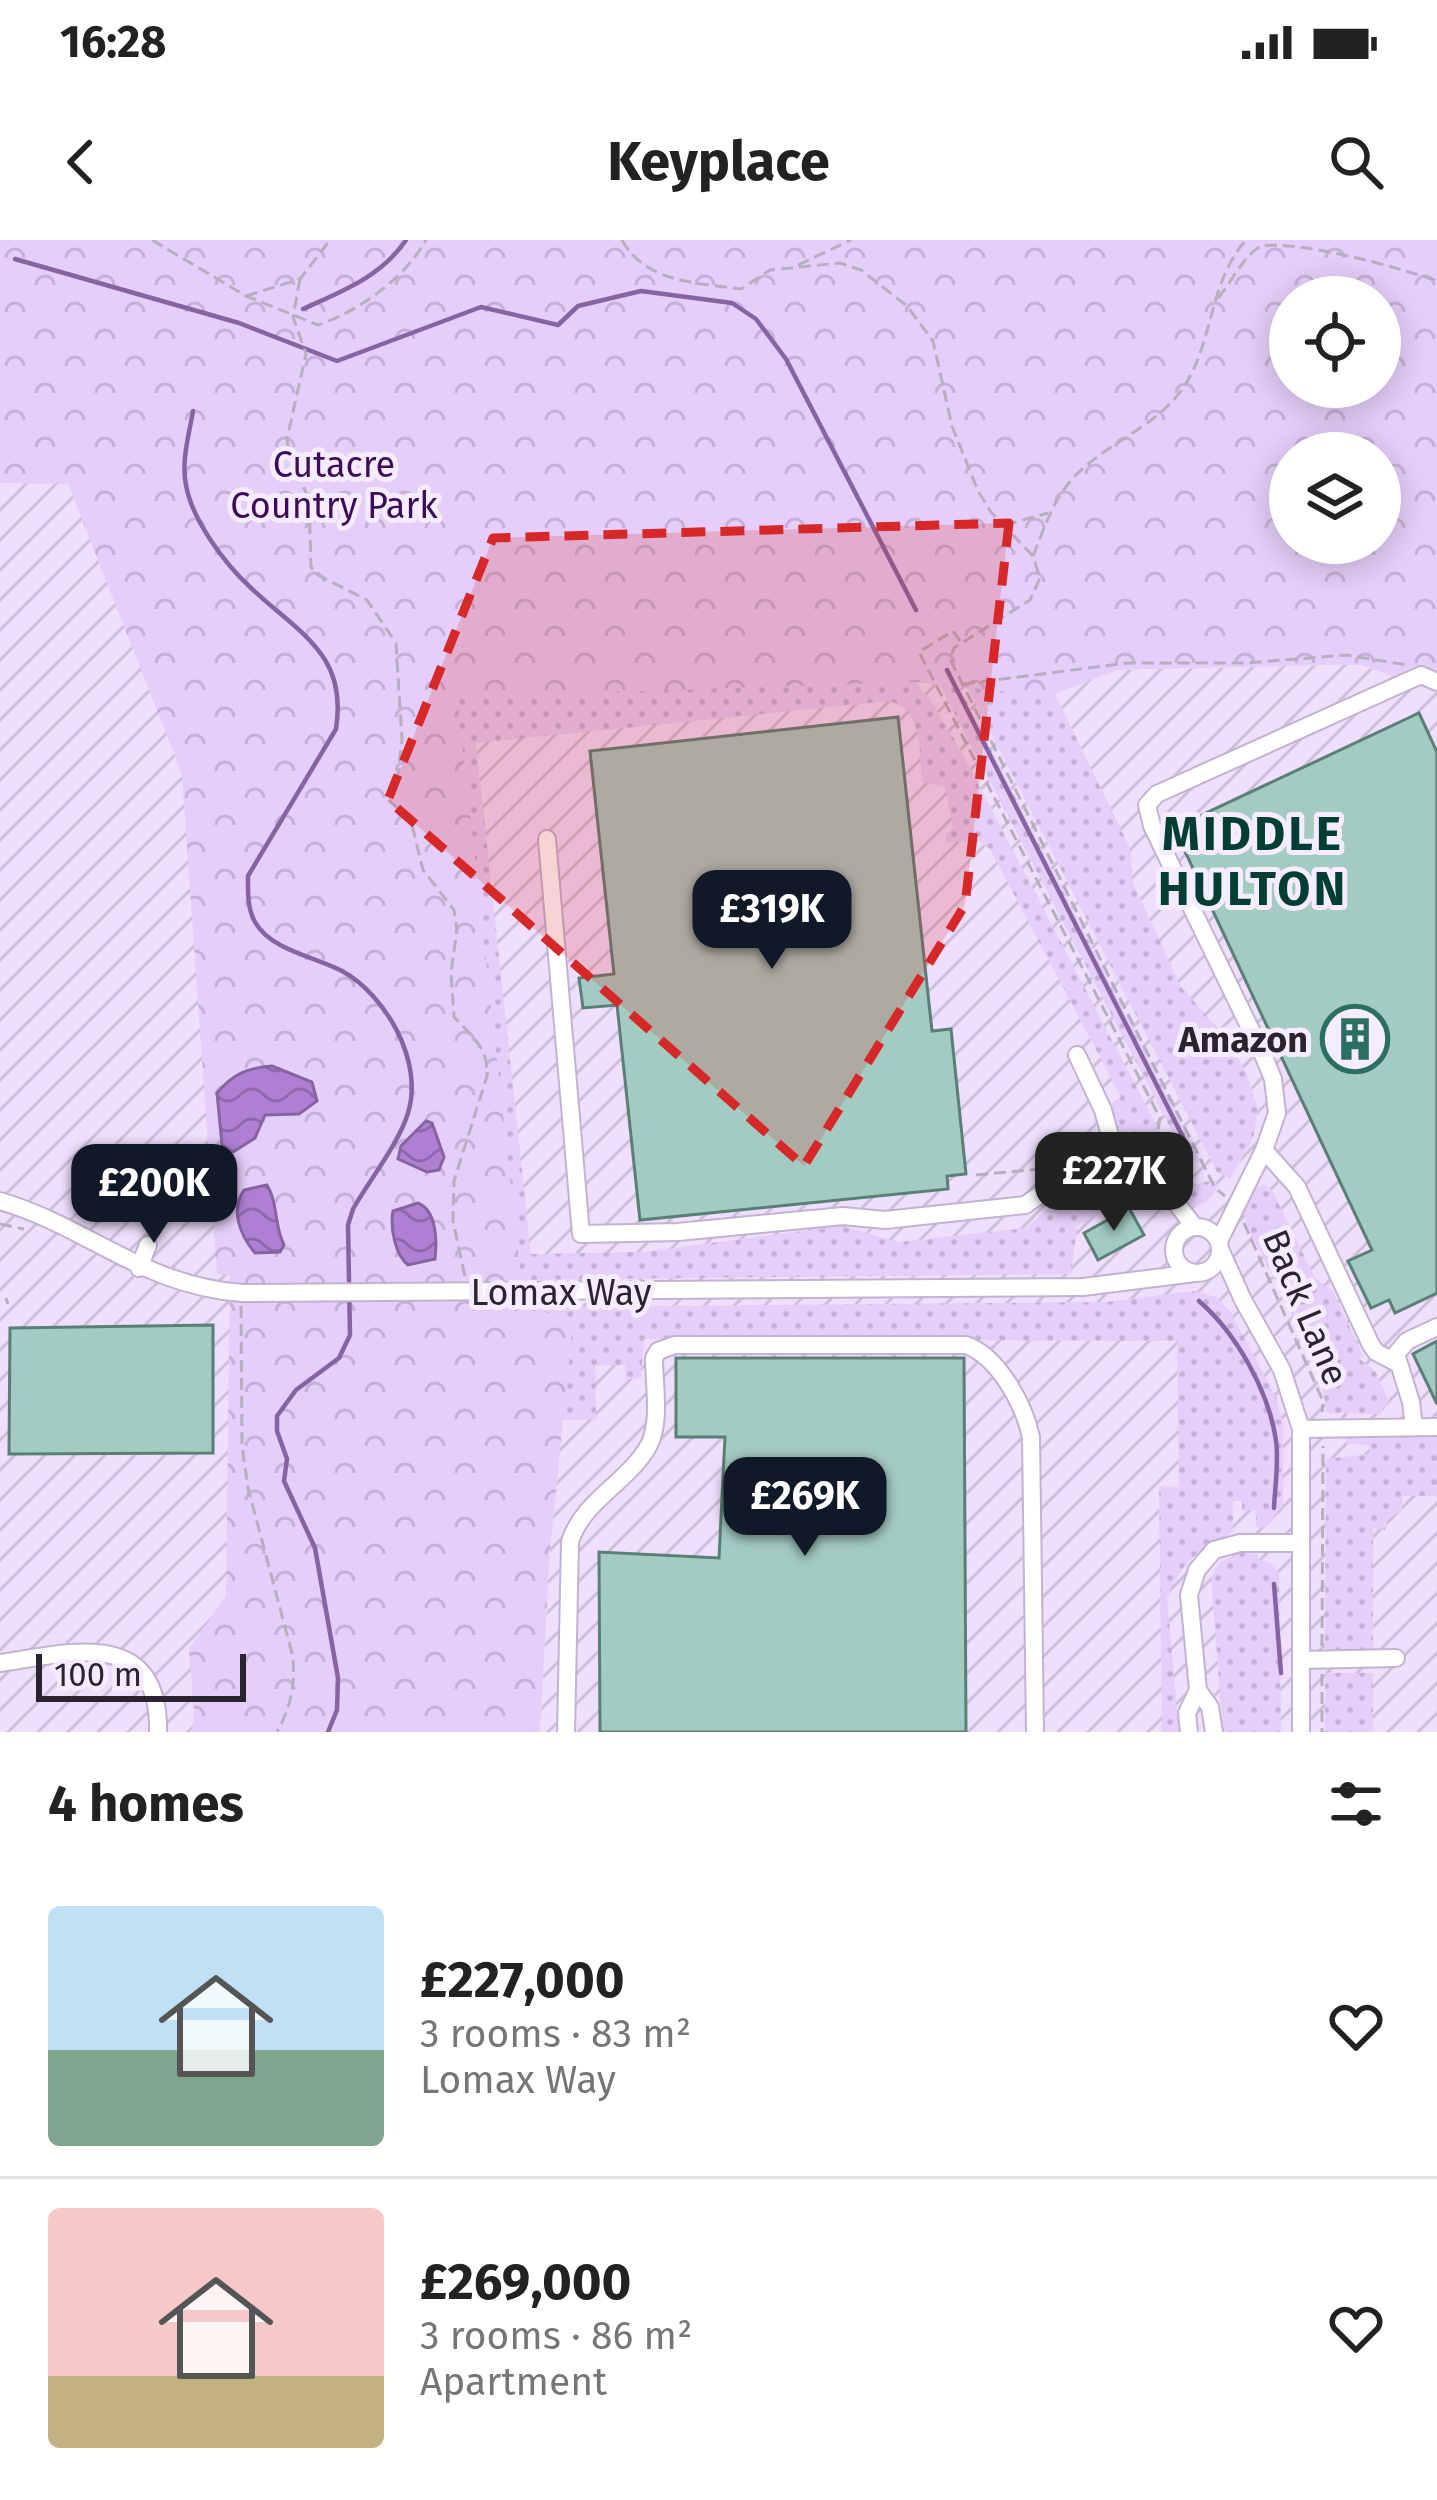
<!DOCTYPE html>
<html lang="en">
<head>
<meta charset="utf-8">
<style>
	:root { --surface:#fff; --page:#f6f6f6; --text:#222; --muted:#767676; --line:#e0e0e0; --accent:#111827 }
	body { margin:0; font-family:"Fira Sans",sans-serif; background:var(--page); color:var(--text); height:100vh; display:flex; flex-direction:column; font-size:45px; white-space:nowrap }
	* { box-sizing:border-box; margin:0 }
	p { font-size:39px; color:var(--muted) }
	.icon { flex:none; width:66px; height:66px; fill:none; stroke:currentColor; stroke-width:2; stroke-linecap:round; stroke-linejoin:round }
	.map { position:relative; height:1492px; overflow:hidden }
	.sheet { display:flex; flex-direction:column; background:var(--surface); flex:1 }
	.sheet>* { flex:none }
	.controls { position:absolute; left:1269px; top:36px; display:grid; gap:24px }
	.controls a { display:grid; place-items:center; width:132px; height:132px; border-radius:50%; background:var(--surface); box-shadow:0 6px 30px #0003; font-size:60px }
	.scale { position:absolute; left:36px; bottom:30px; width:210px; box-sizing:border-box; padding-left:12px; border:6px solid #2a2430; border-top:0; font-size:33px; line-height:42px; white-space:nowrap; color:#2a2430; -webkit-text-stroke:9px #f6ecff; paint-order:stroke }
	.price { position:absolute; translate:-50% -102px; padding:0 27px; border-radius:24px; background:var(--accent); color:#fff; font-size:39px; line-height:78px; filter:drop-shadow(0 3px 6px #0008) }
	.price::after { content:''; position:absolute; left:50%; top:72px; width:36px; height:27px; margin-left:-18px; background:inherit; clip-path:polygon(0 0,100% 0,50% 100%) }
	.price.on { background:#222; color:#fff }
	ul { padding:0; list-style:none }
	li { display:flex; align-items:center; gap:36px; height:300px; padding:0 48px }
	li+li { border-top:3px solid var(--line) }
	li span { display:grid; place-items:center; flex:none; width:336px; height:240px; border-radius:12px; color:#555 }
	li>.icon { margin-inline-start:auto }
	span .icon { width:144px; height:144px; fill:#fffc; stroke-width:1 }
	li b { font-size:51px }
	h2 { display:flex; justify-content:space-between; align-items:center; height:144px; padding:0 48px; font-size:51px }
	.status { display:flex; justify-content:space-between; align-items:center; height:84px; padding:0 60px; background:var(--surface); direction:ltr }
	.status svg { height:33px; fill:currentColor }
	header { display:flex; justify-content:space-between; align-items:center; height:156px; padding:0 48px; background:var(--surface); font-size:54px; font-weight:700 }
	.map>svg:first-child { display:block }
</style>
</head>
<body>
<div class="status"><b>16:28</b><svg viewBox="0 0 49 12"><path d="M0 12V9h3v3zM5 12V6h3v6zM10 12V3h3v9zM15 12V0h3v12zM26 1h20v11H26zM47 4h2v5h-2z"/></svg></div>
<header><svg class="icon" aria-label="back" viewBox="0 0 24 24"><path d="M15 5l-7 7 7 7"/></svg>Keyplace<svg class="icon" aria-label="search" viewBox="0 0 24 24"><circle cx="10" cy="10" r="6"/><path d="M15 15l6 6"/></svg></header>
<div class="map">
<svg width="1437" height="1492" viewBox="0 0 1437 1492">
	<defs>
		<pattern id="industrial-furrows" width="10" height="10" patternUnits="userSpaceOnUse" patternTransform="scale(3)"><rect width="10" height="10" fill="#efdffd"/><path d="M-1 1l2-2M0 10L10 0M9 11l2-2" fill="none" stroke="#cdbfd9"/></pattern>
		<pattern id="grass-dots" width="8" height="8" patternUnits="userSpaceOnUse" patternTransform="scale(3)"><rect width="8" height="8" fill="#e5cef9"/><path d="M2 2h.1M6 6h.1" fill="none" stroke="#c5b1d6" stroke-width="1.8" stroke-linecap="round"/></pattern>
		<pattern id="park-crowns" width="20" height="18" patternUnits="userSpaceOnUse" patternTransform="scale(3)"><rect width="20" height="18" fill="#e5cef9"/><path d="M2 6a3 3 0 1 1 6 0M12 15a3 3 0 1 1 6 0" fill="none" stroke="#c5b1d6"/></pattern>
		<pattern id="water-waves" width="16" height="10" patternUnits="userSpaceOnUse" patternTransform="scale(3)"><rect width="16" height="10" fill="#ae7fd2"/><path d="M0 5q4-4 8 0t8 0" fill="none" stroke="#8e68ab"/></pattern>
	</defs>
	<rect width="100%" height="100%" fill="#f6ecff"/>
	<path fill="url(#industrial-furrows)" d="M0 231H90L220 486 215 691 247 1404 242 1492H0Z
		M1332 425H1361L1437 452V1492H540L550 1310 456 456 915 442 1050 456 1116 430Z"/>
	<path fill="url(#grass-dots)" d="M915 442 930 459 961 511 1174 919 1195 944 1214 940 1218 945C1211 959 1206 965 1190 967L1149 910 1119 896 1110 864 1121 857 990 609 978 601 946 602 945 595 953 588 945 547 922 542C919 511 924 472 890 461L476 503 531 1014 642 1012 841 986 899 1002 1026 988 1082 939 1099 930 1130 926 1145 933 1152 945 1077 986 1071 1034 521 1040 456 456Z
		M939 444 959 446 1202 924 1191 919 1176 899Z
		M967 447 1055 454 1130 608 1133 643 1181 747 1230 802 1248 837 1258 869 1253 898 1230 939 1217 932Z
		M1264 944 1272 950 1315 1038 1333 1051 1363 1116 1360 1119 1375 1131 1389 1161 1381 1174 1326 1173C1326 1126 1268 1031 1247 985L1243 970 1256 949Z
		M1193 1051 1217 1057 1231 1073 1276 1157 1283 1183V1266L1265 1287 1256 1288V1270L1242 1271V1261H1233V1292C1197 1312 1183 1319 1167 1358L1179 1492H1162L1159 1246 1179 1247 1177 1101 644 1099 641 1138 625 1140V1125L595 1126 596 1179 563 1180 573 1080 524 1067 1107 1062Z
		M1437 1194V1256H1402V1271L1388 1279 1385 1290 1373 1288V1411L1325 1412 1326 1219 1370 1214 1369 1205 1346 1203V1195Z
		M1241 1313 1258 1314V1320L1269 1322 1279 1333 1281 1492H1223L1211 1338 1220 1322Z
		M1325 1433H1373V1492H1325Z"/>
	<path fill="url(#park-crowns)" fill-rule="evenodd" d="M0 0H1437V452L1361 425H1332L1117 430 1050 456 915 442 457 457 524 1066 573 1080 550 1310 540 1492H192L194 1474 189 1409 226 1356 230 1035 217 1034 182 534 68 244 0 243ZM1290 57H1380V147H1290ZM1290 213H1380V303H1290Z"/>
	<path fill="url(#water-waves)" stroke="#8664a1" stroke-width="3" d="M272 826 312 842 317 861 299 874 265 875 255 898 233 912 222 905 217 853C233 834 247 828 272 826Z
		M426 881 432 883 444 917 439 930 427 932 398 919 401 906Z
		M267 945C278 962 274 986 284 1005L280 1012 255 1013C240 995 230 970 244 950Z
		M418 963C437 971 437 1001 435 1019L408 1025C395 1015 390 987 393 971Z"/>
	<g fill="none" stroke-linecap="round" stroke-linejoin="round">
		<path stroke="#8664a1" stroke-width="4.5" d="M15 19 239 83 337 121 481 67 558 85 578 66 641 51 732 63 756 79 786 119 916 370
			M303 69C342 51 381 37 406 0
			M193 171C189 195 181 221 186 245 192 280 225 324 250 347 298 393 348 413 336 489L248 636C248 651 247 668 255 682 272 711 314 716 342 731 386 755 424 822 408 873 399 903 369 941 353 969L348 985 350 1095 339 1118 296 1150 277 1176V1191L287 1219 284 1241 315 1308 338 1438 337 1470 328 1492
			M947 430 1191 913
			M1199 1061C1236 1093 1269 1151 1276 1201 1279 1222 1275 1246 1274 1268
			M1274 1344 1281 1433"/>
	</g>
	<path fill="#a3cbc1" stroke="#5a7f76" stroke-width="3" d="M1419 473 1437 512V1053L1395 1073 1389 1060 1371 1068 1348 1021 1372 1010 1174 588Z
		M898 477 932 791 951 789 966 934 947 936 948 949 640 980 617 765 583 768 579 738 614 734 590 511Z
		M1129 968 1144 995 1098 1020 1084 993Z
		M213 1085V1213L9 1214 10 1088Z
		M1437 1101V1164L1413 1114Z
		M676 1118H964L966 1492H600L599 1312 719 1318 725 1197H676Z"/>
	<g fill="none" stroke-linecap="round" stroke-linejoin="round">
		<g stroke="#c2b3d0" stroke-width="20">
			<path id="minor" d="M547 599 581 994 678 992 843 976 885 980 1025 965 1096 917 1130 908 1147 915 1166 950 1194 986
				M1077 815 1103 870 1114 910
				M1264 910 1297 947 1371 1105 1376 1112 1395 1122
				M0 961C91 988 141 1045 242 1053L1083 1047 1195 1033
				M1174 1010a23 23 0 1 1 46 0a23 23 0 1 1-46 0Z
				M1219 1001 1264 910 1277 873 1273 839 1264 817 1152 586 1147 565 1157 554 1421 435 1437 442
				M1220 1009 1243 1060 1282 1130 1301 1189V1492
				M139 1028 148 1005
				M1414 1187 1411 1162 1396 1114 1407 1101 1437 1087
				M1301 1189 1437 1187
				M1301 1420 1396 1418
				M0 1423C69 1413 160 1386 158 1492
				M566 1492 570 1302C582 1261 629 1242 649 1205 661 1182 654 1144 654 1118L658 1111 675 1105H966C999 1117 1024 1165 1031 1197L1035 1492
				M1189 1492 1187 1473 1198 1450
				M1214 1492 1210 1467 1198 1450 1189 1355 1197 1330 1214 1310 1240 1303H1301"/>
		</g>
		<path stroke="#b7aebf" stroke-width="3" stroke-dasharray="12 6" stroke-linecap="butt" d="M152 0 246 56 318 85C359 71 405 38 426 0
			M622 0C646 43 697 43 741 49L770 30 840 23 861 30 907 66 933 101 952 186 978 251 991 272 1033 316 1040 338 1030 360 954 408 950 419 1215 948 1225 956
			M798 25 851 0
			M300 39 293 77 306 114 287 199 289 212 309 260 311 327 318 335 367 360 396 403 402 500 398 533 386 558 411 581 423 630 454 670 457 690 451 732 454 777C472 796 489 809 487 836L454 941 453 981 465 1037
			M246 56 300 39 330 0
			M1218 58C1232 42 1242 17 1261 6 1298 0 1398 27 1437 41
			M1005 285 1048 273
			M1033 316C1045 286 1054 257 1077 234 1109 202 1161 184 1185 145 1214 99 1209 42 1246 0
			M960 401 953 391 919 412 1160 878 1156 903
			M963 444 1128 423H1245L1347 415 1407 425
			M976 935 1051 928
			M1244 983 1323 1161 1322 1172
			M0 984 24 989
			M6 1058 8 1064
			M241 1066 242 1206 248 1248 293 1417C295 1447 291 1466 277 1492
			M1322 1406 1323 1206
			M1322 1434V1492"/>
		<use href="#minor" stroke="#fff" stroke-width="16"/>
	</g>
	<path fill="#d62828" fill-opacity="0.2" stroke="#d62828" stroke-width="9" stroke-dasharray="24 15" stroke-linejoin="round" d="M1009 283 965 665 804 926 388 560 493 298Z"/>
	<defs>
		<g id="building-ring" transform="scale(3.45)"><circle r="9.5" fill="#f6ecff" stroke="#2a6f61" stroke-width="1.5"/><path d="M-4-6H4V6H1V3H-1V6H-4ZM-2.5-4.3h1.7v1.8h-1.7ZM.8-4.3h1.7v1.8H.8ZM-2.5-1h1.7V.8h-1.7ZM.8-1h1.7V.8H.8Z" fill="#2a6f61"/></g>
	</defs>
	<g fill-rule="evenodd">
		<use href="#building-ring" x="1355" y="799"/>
	</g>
	<g text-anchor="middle" stroke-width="10" stroke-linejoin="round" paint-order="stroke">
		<g font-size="36" fill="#3c0c58" stroke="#f6ecff">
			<text x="334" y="237">Cutacre<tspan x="334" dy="41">Country Park</tspan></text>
		</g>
		<g font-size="36" font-weight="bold" fill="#2a2430" stroke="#f6ecff" text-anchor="end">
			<text x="1308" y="812">Amazon</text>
		</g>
		<g font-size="36" fill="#2a2430" stroke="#f6ecff">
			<text x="561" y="1065">Lomax Way</text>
			<text transform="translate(1306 1067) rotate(67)" y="13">Back Lane</text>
		</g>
		<g font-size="48" font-weight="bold" letter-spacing="3" fill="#003d33" stroke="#f6ecff">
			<text x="1253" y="610">MIDDLE<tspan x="1253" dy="55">HULTON</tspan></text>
		</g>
	</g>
</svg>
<div class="controls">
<a><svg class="icon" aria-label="locate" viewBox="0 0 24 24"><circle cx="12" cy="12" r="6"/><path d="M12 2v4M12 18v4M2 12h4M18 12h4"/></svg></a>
<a><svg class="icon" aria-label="layers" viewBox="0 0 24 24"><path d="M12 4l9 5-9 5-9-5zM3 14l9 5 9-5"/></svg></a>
</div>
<div class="scale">100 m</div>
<b class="price" style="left:772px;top:732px">£319K</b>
<b class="price on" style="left:1114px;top:994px">£227K</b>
<b class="price" style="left:154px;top:1006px">£200K</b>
<b class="price" style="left:805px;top:1319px">£269K</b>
</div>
<section class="sheet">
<h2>4 homes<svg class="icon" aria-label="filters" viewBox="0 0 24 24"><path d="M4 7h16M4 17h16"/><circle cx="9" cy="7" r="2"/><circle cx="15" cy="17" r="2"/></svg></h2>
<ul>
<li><span style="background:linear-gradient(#bfe0f5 60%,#7fa58c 0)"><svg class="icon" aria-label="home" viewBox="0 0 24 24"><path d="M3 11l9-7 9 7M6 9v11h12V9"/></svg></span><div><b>£227,000</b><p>3 rooms · 83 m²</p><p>Lomax Way</p></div><svg class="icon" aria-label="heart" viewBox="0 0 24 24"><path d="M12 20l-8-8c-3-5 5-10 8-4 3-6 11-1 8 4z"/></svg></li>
<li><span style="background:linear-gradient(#f6c9c9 70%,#c2b280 0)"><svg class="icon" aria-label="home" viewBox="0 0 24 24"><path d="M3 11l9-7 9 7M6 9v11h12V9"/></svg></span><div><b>£269,000</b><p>3 rooms · 86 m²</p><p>Apartment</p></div><svg class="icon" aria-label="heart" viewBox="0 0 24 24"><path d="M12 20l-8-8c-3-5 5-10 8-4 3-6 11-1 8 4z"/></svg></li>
</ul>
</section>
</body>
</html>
